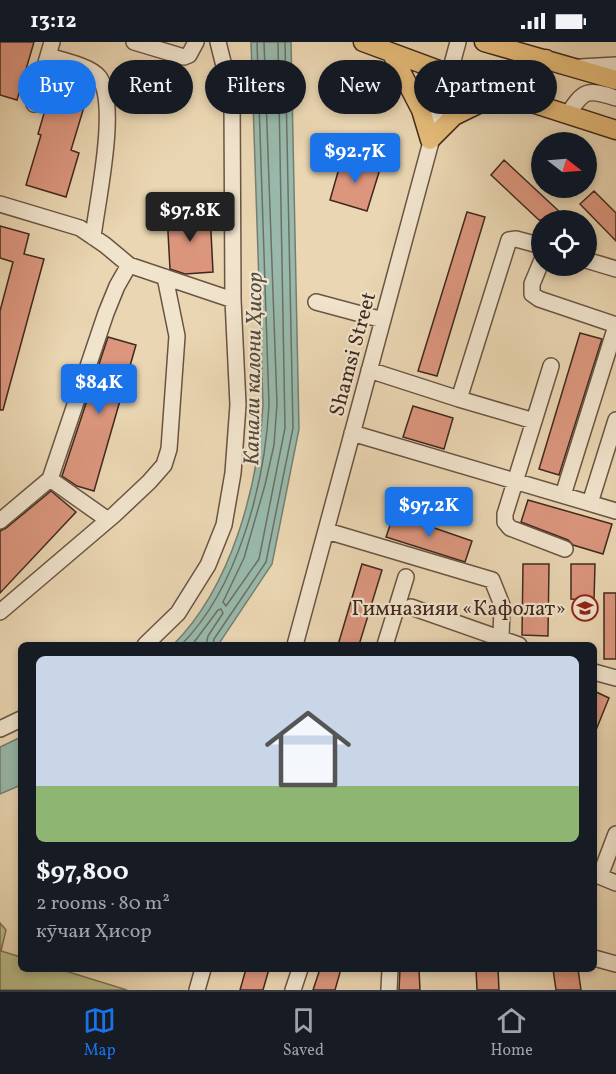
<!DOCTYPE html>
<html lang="en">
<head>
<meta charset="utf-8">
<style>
	:root { --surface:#171b24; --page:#242831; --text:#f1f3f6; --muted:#9ea1a6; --line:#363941; --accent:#1a73e8 }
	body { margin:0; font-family:Vollkorn,serif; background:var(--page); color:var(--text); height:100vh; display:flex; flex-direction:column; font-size:22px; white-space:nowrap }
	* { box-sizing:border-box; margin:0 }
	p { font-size:20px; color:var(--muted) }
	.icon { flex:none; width:33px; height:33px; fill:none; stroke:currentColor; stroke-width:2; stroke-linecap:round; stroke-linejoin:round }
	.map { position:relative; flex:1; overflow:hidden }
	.sheet { position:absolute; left:18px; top:600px; width:579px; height:330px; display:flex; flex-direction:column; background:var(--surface); border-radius:9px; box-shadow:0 3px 9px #0003 }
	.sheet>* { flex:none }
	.top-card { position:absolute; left:18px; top:18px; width:580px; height:54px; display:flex; gap:12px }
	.needle { width:39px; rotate:107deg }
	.tools { position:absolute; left:531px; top:90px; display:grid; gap:12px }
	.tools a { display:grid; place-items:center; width:66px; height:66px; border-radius:50%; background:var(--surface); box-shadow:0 3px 9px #0003; font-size:30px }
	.price { position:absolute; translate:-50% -51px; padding:0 14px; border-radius:6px; background:var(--accent); color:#fff; font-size:20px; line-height:39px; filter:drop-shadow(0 2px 3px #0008) }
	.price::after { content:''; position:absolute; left:50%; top:36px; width:18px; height:14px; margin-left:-9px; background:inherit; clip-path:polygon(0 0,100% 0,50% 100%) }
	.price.current { background:#222; color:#fff }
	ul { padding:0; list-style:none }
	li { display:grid; align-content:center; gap:12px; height:318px; padding:0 18px }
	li+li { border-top:2px solid var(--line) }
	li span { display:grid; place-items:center; height:186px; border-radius:9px; color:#555 }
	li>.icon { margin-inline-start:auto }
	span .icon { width:108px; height:108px; fill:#fffc; stroke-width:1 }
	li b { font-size:26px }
	.pill { padding:0 21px; border-radius:27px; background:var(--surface); box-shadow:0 3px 9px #0003; font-size:21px; line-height:54px }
	.pill.current { background:var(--accent); color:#fff }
	.status { display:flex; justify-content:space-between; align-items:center; height:42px; padding:0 30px; background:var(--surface); direction:ltr }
	.status svg { height:16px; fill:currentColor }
	.menu { display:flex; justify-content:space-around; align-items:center; height:84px; border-top:2px solid var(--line); background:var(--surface); font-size:16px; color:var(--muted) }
	.menu a { display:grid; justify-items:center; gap:3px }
	.menu .current { color:var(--accent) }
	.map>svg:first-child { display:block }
</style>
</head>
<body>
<div class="status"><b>13:12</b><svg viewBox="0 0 49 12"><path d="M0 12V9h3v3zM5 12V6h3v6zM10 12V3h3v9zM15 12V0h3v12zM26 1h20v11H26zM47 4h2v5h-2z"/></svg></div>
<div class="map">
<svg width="616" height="948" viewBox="0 0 616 948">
	<rect width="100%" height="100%" fill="#ead6b2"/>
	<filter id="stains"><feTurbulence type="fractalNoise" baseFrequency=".00333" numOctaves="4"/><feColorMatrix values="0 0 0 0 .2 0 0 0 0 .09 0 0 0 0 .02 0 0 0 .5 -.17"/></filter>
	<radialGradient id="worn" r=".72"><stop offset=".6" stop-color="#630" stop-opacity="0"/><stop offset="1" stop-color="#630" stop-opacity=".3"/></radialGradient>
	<path fill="#bbbd89" stroke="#7d7254" stroke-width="1.5" d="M0 881 6 888 1 909 21 915V927H59L127 948H0Z"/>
	<path fill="#98b9ab" stroke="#747f73" stroke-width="1.5" d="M251 0H291L299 387 272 522 218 603H173C232 544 258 444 263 363Z
		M21 695V743L0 752V705Z"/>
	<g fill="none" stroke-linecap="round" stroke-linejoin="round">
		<path stroke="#6c7064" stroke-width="1.5" d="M264 0 277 362 274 403 265 443 244 516 223 560 226 564 259 517 285 386 278 0
			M181 603C238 546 265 441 269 363L257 0
			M192 603 218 568 221 567 223 571 208 594 206 603
			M213 603 214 597 266 520 293 386 285 0"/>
	</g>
	<path fill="#dc967e" stroke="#3f281e" stroke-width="1.5" d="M0 0H34L17 58 0 53Z
		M52 44 87 55 71 108 79 111 66 155 26 143 41 93 38 92Z
		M342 116 380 127 367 169 330 158Z
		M504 118 562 172 556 178H539L491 133Z
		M594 149 616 171V199L580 162Z
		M210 170 213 230 185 232 170 227 167 172Z
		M467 170 485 175 437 334 418 329Z
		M0 184 29 192 24 212 44 217 3 368H0V269L13 220 0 216Z
		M580 291 602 297 559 433 539 427Z
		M108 295 136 303 94 449 77 444 62 434Z
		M413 364 453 376 444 407 403 395Z
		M51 449 76 470 0 551V489L6 486Z
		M528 458 612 482 603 512 573 503 568 498 521 480Z
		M394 472 472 499 465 520 386 495Z
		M362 522 382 528 359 603H338Z
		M523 522H549L548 594 522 593Z
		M571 522H595L594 558 571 557Z
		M604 551H616V617H604Z
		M594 649 609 656 594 693Z
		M246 927H269L263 948H240Z
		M320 927H341L335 948H313Z
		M400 927H419L420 948H399Z
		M476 927H498L499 948H477Z
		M553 927H578L581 948H556Z"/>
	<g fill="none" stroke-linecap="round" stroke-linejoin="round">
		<g stroke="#6a5443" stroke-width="18">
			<path id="minor" d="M134 0 184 15 189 13 196 0
				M48 14C61 18 91 24 99 35 119 62 97 160 93 195
				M580 25 616 23
				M34 62 52 0
				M568 72C584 47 588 47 616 56
				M0 162 80 186 105 203 129 223
				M542 218 532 242V252L539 257 616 283
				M586 218 616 227
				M316 260 383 278
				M369 328 459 357 509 198 516 197 542 204
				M459 357 534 379 551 324
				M534 379 505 472V480L510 486 565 507
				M352 391 616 469
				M50 437 108 478
				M563 453 616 284
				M590 461 616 378
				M0 479 50 437 106 271 117 244 129 223 233 258
				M327 489 492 538 502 563 501 596
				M411 565 519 603
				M0 570 114 473 149 440 164 423 169 407 177 294 165 235
				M145 603 178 571 208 523 224 483 233 431 238 363 233 258 232 56 218 0
				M295 603 458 0
				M385 603 406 535
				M594 630 616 636
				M0 687 21 677
				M594 832 616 841
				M600 834 616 792
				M594 916 616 922
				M197 948 203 927
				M293 948 300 927
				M389 948 390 927"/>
		</g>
		<g stroke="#3f281e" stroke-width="21">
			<path id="major" d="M363 0 501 51 616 88
				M484 0 616 38
				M392 12 421 68 430 98 454 74 501 51
				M536 62C523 41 530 32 546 17"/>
		</g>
		<use href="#minor" stroke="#f1e4cd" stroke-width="15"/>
		<use href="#major" stroke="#e5bb79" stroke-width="18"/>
	</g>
	<defs>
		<g id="school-ring" transform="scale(1.35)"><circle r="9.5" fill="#f1e4cd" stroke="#8f2418" stroke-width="1.5"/><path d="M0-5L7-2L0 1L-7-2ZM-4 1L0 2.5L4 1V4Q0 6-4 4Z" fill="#8f2418"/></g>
	</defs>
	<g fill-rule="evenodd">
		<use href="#school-ring" x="585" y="566"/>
	</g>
	<g text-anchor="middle" stroke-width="4.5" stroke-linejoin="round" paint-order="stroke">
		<g font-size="21" fill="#3f281e" stroke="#f1e4cd">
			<text transform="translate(352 312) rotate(-75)" y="7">Shamsi Street</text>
		</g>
		<g font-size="21" fill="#3f281e" stroke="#f1e4cd" text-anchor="end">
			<text x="566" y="573">Гимназияи «Кафолат»</text>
		</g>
		<g font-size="22" font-style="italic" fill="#554c41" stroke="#f1e4cd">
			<text transform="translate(252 327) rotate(-89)" y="8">Канали калони Ҳисор</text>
		</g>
	</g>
	<rect width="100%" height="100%" filter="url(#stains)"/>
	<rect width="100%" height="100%" fill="url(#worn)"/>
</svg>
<div class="tools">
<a><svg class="needle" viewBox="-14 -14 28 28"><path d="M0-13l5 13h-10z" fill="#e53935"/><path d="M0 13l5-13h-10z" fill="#9ea1a6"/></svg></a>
<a><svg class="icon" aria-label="locate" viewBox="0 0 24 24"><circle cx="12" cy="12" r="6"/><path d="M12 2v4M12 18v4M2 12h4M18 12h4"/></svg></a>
</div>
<b class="price" style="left:355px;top:142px">$92.7K</b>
<b class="price current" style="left:190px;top:201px">$97.8K</b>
<b class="price" style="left:99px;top:373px">$84K</b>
<b class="price" style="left:429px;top:496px">$97.2K</b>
<div class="top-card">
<a class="pill current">Buy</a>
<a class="pill">Rent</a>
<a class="pill">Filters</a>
<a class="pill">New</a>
<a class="pill">Apartment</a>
</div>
<section class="sheet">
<ul>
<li><span style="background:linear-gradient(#c9d6e8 70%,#8fb573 0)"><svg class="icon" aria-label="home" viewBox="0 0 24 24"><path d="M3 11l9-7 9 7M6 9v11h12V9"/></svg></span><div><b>$97,800</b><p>2 rooms · 80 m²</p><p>кӯчаи Ҳисор</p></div></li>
</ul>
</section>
</div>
<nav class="menu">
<a class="current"><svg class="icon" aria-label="map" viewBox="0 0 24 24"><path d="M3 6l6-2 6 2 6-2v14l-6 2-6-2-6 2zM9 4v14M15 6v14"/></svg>Map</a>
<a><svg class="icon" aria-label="saved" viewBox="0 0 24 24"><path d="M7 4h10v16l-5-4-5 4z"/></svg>Saved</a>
<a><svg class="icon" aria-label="home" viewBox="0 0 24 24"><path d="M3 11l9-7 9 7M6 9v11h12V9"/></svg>Home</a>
</nav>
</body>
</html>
